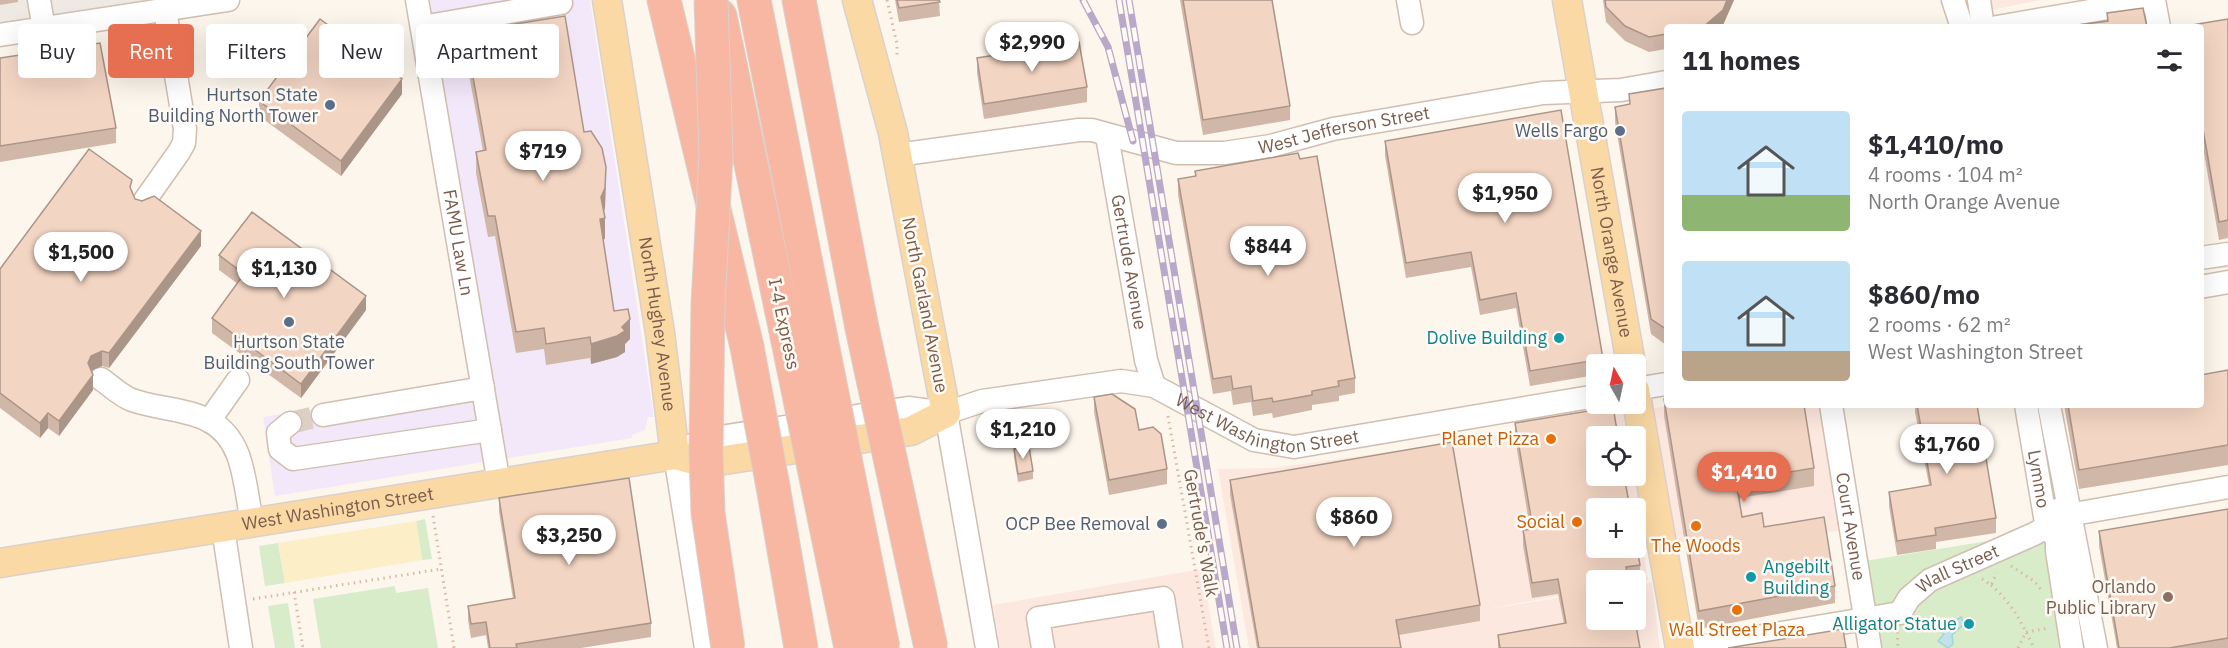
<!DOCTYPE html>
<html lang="en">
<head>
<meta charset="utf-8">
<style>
	:root { --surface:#fff; --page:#f2f2f3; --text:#2b2b33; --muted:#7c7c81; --accent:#e76f51 }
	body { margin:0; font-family:"IBM Plex Sans",sans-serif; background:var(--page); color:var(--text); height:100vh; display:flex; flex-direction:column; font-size:22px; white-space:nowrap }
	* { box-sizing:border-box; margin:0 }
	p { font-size:20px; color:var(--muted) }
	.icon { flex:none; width:33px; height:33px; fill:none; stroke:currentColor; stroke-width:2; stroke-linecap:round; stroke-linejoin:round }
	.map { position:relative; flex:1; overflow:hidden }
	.panel { position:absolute; left:1664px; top:24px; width:540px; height:384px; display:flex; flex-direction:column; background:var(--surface); border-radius:6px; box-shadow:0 6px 24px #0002 }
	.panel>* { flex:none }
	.hud { position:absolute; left:18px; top:24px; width:570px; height:54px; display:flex; gap:12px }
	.needle { width:39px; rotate:351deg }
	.controls { position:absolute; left:1586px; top:354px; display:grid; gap:12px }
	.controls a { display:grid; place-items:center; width:60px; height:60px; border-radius:6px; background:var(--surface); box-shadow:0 6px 24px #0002; font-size:30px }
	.price { position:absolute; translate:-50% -51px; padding:0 14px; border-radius:21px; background:#fff; color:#222; font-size:20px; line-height:39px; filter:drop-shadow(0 2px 3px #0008) }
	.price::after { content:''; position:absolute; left:50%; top:36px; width:18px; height:14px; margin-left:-9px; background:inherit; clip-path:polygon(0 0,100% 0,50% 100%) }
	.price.on { background:var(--accent); color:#fff }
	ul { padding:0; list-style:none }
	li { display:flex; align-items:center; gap:18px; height:150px; padding:0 18px }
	li span { display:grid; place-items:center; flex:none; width:168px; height:120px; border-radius:6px; color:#555 }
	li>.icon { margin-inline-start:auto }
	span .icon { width:72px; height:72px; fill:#fffc; stroke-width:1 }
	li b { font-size:26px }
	h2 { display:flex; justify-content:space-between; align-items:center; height:72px; padding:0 18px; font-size:26px }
	.chip { padding:0 21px; border-radius:6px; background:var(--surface); box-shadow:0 6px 24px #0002; font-size:21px; line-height:54px }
	.chip.on { background:var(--accent); color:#fff }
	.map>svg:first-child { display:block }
</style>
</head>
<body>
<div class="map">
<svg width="2228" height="648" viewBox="0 0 2228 648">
	<rect width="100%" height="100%" fill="#fdf6ec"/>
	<path fill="#fde8e0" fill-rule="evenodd" d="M1974 0H2040L1976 13Z
		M1673 405H1819L1841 530 1765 542 1762 528 1643 549 1648 580 1635 582 1596 580V589L1481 610 1596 592V620H1635V585L1652 582 1660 648H1249L1218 469 1273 468 1452 443ZM1596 436H1635V476H1596ZM1596 508H1635V548H1596Z
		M1202 569 1216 648H1000L993 605Z"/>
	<path fill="#efe9e4" d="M0 0H228L0 35Z"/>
	<path fill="#f3e8fa" d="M429 0H590L654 417H648L645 430 632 435V438L275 496 263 417 493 379Z"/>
	<path fill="#d8ecc9" d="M425 519 432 559 422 560 416 521Z
		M2043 532 2061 648H1879L1865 561Z
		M278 543 285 583 265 586 259 546Z
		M395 586 396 593 428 588 438 648H321L313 599Z
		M288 603 295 648H275L268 606Z"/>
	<path fill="#fcefc7" d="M416 521 422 560 285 583 278 543Z"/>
	<path fill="#bfe3e8" stroke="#a5d3da" stroke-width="1.5" d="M1961 617 1964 624 1952 635 1953 644 1948 648 1938 641 1944 634 1941 632 1946 626Z"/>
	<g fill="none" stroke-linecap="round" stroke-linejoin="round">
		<path stroke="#dcd0c4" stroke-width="22" stroke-dasharray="22 11" stroke-linecap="butt" d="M290 423 323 415"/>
		<g stroke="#d1beb0" stroke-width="25">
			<g id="minor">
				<path d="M39 0 44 29"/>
				<path id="s1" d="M417 0 499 484"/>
				<path d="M1408 0 1412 23"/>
				<path d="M1953 0 1962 27"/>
				<path d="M1979 0 1983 27"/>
				<path d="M2154 0 2159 27"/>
				<path d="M422 27 561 3"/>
				<path d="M1997 27 2154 0"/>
				<path d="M0 35 228 0"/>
				<path id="s2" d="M1107 136 1146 360 1154 386"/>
				<path id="s3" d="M897 155 1079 130H1092L1176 153H1224L1271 146 1333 129 1543 93 1621 90 1666 82"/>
				<path d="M143 203 179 152 184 143 185 129 165 10"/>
				<path d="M2200 258 2228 254"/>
				<path d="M2200 287 2228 282"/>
				<path d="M101 379C111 386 121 396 132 400 171 414 219 405 238 455 246 477 248 502 252 524"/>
				<path d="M1635 389 1666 384"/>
				<path id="s4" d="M1831 405 1870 648"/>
				<path id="s5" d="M2026 405 2045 517 2050 532"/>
				<path d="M2049 405 2096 648"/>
				<path d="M946 413 987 648"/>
				<path d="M323 415 483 388"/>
				<path d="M209 421 238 380"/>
				<path d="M290 423 278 433 280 449 293 459 490 430"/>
				<path d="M2057 510V551L2072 648"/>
				<path d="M223 528 241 648"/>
				<path id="s6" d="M706 648 675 455 701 440 908 408 946 413 982 401 1121 381 1154 386 1254 440 1294 447 1596 396"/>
				<path d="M1043 648 1038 618 1163 598 1171 648"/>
				<path id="s7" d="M1693 648 1900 613 1909 598 1930 580 2034 534 2068 515 2228 487"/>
			</g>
		</g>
		<g stroke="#dad1cd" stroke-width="31">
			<g id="major">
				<path id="s8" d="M607 0 660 333 675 455"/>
				<path id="s9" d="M1567 0 1631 364"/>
				<path d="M1635 390 1680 648"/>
				<path id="s10" d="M0 563 675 455 705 463 911 431 946 413 893 133 857 0"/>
			</g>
		</g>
		<g stroke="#dad1cd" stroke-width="35">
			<path id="highway" d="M664 0 747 347
				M754 0 820 334
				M799 0 862 328
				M720 16 788 341
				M772 481 801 648"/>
		</g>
		<path stroke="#d9b8a5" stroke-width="3" stroke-dasharray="1.5 4.5" stroke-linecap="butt" d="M887 0 897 44V57
			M1168 416 1209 648
			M433 516 454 648
			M2011 566 2034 581 2043 592
			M1982 579 1991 585 1997 573
			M1991 585C2012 603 2022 623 2034 648
			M294 592 303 648
			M253 599 441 569
			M1897 632 1898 648
			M2018 648 2026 632 2049 628"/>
		<use href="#minor" stroke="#fff" stroke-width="22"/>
		<use href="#major" stroke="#fbd9a5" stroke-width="28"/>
		<use href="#highway" stroke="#f7b7a3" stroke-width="33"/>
		<g stroke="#b9a8c9" stroke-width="7">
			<path id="rail" d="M1083 0 1108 47 1133 141
				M1119 0 1227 648
				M1129 0 1237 648"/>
		</g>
		<use href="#rail" stroke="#fffaf3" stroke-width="4.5" stroke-dasharray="14" stroke-linecap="butt"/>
		<g stroke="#dad1cd" stroke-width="35" stroke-linecap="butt">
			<path id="highway-bridge" d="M711 0 716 155 708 304 706 451 708 513 728 648
				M862 328 931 648
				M820 334 883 648
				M788 341 851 648
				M747 347 772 481"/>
		</g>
		<use href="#highway-bridge" stroke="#f7b7a3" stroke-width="33"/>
	</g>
	<path fill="#d1b7a8" d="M0 0H18V2L0 5Z
		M895 0H939L940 16 899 22Z
		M1180 0H1272L1290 106V120L1203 135Z
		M1603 0H1734L1723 25 1666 27V49L1649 52 1625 41 1606 22Z
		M2228 19V238L2219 240 2200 130V27Z
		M465 32 584 132 606 188 605 208 604 212 605 239H603L614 311 630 339 625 344V352L617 357 591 364 590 358 546 365 544 349 516 353 495 236 488 237 476 173V152L483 151 465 53Z
		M0 58 116 128V143L0 162Z
		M977 58 1087 87V102L984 119 977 73Z
		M1666 88V345L1651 334 1615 122V107L1629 104V94Z
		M402 94 341 176 259 116V101Z
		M1385 141 1603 359V364H1596V375L1530 386 1516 308 1480 315 1471 267 1406 278 1385 156Z
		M1195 171 1355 378V393L1339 396V401L1312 405V410L1273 418 1272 413 1253 416 1251 402 1233 405 1231 391 1213 394 1178 195V179L1195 176Z
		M132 193 135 199 201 246 109 368 102 366 91 370 93 390 59 436 48 428 40 438 0 408V269Z
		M219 255 366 310 301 398 212 333V318L238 284 219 270Z
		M2228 370V465L2079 489 2064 405H2200L2201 375Z
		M1094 397 1139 430 1167 469V484L1109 495 1094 412Z
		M1664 399 1814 468V486L1739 498 1742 517 1764 527 1835 586V603L1699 629 1664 416Z
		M1915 405H1977L1996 518V533L1936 542V549L1897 555 1889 506V492L1929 485 1915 412Z
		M1515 423 1640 565V580H1596L1640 648H1498V635L1564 624 1558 594 1532 598 1523 546V530L1530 529 1515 438Z
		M1014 449 1033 471V479L1018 482 1014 457Z
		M1230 480 1480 605V621L1399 635 1401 648H1257L1230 495Z
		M499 498 651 623V637L581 648H488L486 635 471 638 468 620V606L513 599 499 512Z
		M2228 509V648H2117L2099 546V531Z"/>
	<path fill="#aa9588" d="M1727 0H1734L1723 25 1721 27H1703Z
		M402 79V94L341 176V161Z
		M606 167 605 208 601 217V197Z
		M605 218V239L600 240V219Z
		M201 231V246L109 368V353Z
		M366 296V310L301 398V384Z
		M630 319V339L625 344V352L617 357 591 364V344L622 327Z
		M102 351V366L91 371 88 363 91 356Z
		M93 375V390L59 436V421Z
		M48 413V428L40 438V423Z"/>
	<path fill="#f3d5c3" stroke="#aa9588" stroke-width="1.5" d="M897 0H939L940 2 899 8Z
		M1183 0H1272L1290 106 1203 120Z
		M1605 0H1727L1723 10 1703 27H1666V34L1649 37 1625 26 1606 7Z
		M2143 8 2147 27H2062L2108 21 2107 13Z
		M565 16 584 132 591 131 602 148 606 167 605 188 601 197 605 218 600 219 614 311 628 309 630 319 622 327 625 331 617 336 591 344 590 337 546 344 544 328 516 332 495 216H488L476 152 486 150 465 32Z
		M320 19 402 79 341 161 259 101Z
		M2228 19V220L2219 222 2200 112V27L2186 26Z
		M1079 42 1087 87 984 104 977 58Z
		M100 43 116 128 0 146V58Z
		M1666 88V329L1651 319 1615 107 1630 104 1629 94Z
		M1561 110 1603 359 1530 371 1516 293 1480 300 1471 252 1406 263 1385 141Z
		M89 149 132 180 130 187 135 199 142 201 154 196 201 231 109 353 102 351 91 356 88 363 93 375 59 421 48 413 40 423 0 393V269Z
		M1298 153 1300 159 1317 156 1355 378 1338 381 1339 386 1312 391V395L1273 402 1272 398 1253 401 1251 386 1233 389 1231 376 1213 379 1178 179 1196 176 1195 171Z
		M252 212 366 296 301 384 212 318 244 274 219 255Z
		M2200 370 2201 375 2228 370V445L2079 470 2068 405H2200Z
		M1112 394 1135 409 1139 430 1153 427 1161 434 1167 469 1109 480 1094 397Z
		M1666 397V405H1804L1814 468 1736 481 1742 517 1762 513 1764 527 1824 517 1835 586 1699 611 1664 399Z
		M1917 405H1977L1996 518 1935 528 1936 535 1897 541 1889 492 1931 485Z
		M1613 407 1618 436H1596V476H1624L1630 508H1596V548H1635V537L1640 565 1626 567 1628 580H1596V620H1635L1640 648H1500L1498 635 1566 623 1558 579 1532 583 1523 530 1533 529 1515 423Z
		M1452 442 1480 605 1396 620 1401 648H1259L1230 480Z
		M1029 447 1033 471 1018 474 1014 449Z
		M629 478 651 623 516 644 517 648H490L486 622 471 624 468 606 515 598 499 498Z
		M2228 509V638L2169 648H2119L2099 531Z
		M1843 629 1846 648H1728Z"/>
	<g fill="#5c6f8a" stroke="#fffaf3" stroke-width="2">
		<circle cx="330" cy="105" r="6"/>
		<circle cx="1620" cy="131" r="6"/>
		<circle cx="289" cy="322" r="6"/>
		<circle cx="1162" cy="524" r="6"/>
	</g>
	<g fill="#0f9aa8" stroke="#fffaf3" stroke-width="2">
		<circle cx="1559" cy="338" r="6"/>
		<circle cx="1751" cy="577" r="6"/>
		<circle cx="1969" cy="624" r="6"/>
	</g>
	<g fill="#e8710a" stroke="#fffaf3" stroke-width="2">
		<circle cx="1551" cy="439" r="6"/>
		<circle cx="1577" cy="522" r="6"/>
		<circle cx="1696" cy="526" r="6"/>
		<circle cx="1737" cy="610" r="6"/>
	</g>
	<circle fill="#8d6e63" stroke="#fffaf3" stroke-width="2" cx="2168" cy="597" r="6"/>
	<g text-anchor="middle" stroke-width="5" stroke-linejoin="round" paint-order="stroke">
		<g font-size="18" fill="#4e5e75" stroke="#fffaf3" text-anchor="end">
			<text x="318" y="101">Hurtson State<tspan x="318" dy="21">Building North Tower</tspan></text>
			<text x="1608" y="137">Wells Fargo</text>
			<text x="289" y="348" text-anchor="middle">Hurtson State<tspan x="289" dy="21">Building South Tower</tspan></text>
			<text x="1150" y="530">OCP Bee Removal</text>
		</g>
		<g font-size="18" fill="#7a5c4d" stroke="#fffaf3">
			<text dy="6" stroke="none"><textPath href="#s3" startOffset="454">West Jefferson Street</textPath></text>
			<text dy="6" stroke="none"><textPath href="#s1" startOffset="246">FAMU Law Ln</textPath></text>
			<text dy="6" stroke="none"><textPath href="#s9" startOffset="256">North Orange Avenue</textPath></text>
			<text dy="6" stroke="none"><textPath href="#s2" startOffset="128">Gertrude Avenue</textPath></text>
			<text transform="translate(925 305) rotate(79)" y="6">North Garland Avenue</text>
			<text dy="6" stroke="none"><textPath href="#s8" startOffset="328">North Hughey Avenue</textPath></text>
			<text transform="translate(784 324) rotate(78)" y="6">I-4 Express</text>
			<text dy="6" stroke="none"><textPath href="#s6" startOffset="808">West Washington Street</textPath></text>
			<text dy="6" stroke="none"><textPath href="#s5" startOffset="75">Lymmo</textPath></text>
			<text dy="6" stroke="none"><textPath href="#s10" startOffset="342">West Washington Street</textPath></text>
			<text dy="6" stroke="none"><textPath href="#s4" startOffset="123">Court Avenue</textPath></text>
			<text transform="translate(1201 533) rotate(80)" y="6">Gertrude's Walk</text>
			<text dy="6" stroke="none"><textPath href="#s7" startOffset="285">Wall Street</textPath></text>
		</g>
		<g font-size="18" fill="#0d838f" stroke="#fffaf3" text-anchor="end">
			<text x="1547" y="344">Dolive Building</text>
			<text x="1763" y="573" text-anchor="start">Angebilt<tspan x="1763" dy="21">Building</tspan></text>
			<text x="1957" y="630">Alligator Statue</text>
		</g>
		<g font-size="18" fill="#c56008" stroke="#fffaf3" text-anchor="end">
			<text x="1539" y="445">Planet Pizza</text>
			<text x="1565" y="528">Social</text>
			<text x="1696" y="552" text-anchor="middle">The Woods</text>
			<text x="1737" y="636" text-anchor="middle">Wall Street Plaza</text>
		</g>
		<g font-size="18" fill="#785e54" stroke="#fffaf3" text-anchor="end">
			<text x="2156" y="593">Orlando<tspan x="2156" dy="21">Public Library</tspan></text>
		</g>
	</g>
</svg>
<div class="controls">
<a><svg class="needle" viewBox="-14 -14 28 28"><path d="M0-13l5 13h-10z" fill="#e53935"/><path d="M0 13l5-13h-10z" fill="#7c7c81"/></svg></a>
<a><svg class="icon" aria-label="locate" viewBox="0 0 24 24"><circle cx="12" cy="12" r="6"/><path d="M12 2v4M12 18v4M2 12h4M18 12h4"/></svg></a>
<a>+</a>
<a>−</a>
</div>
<b class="price" style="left:1032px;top:73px">$2,990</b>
<b class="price" style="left:543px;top:182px">$719</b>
<b class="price" style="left:1505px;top:224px">$1,950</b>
<b class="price" style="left:1268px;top:277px">$844</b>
<b class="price" style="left:81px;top:283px">$1,500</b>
<b class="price" style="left:284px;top:299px">$1,130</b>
<b class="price" style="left:1023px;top:460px">$1,210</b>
<b class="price" style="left:1947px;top:475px">$1,760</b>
<b class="price on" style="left:1744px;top:503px">$1,410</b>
<b class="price" style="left:1354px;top:548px">$860</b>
<b class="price" style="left:569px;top:566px">$3,250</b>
<div class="hud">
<a class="chip">Buy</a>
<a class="chip on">Rent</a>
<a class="chip">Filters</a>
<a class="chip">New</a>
<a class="chip">Apartment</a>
</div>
<section class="panel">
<h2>11 homes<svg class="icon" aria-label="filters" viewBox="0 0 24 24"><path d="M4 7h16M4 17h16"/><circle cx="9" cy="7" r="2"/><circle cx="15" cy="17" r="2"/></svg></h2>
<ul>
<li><span style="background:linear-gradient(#bfe0f5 70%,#8fb573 0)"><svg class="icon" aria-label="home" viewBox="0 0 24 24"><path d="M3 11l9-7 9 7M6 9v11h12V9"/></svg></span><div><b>$1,410/mo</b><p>4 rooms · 104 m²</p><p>North Orange Avenue</p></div></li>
<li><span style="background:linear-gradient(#bfe0f5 75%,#b9a48a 0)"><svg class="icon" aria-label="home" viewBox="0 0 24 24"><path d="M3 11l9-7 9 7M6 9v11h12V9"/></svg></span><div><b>$860/mo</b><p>2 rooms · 62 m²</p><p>West Washington Street</p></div></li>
</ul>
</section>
</div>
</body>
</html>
